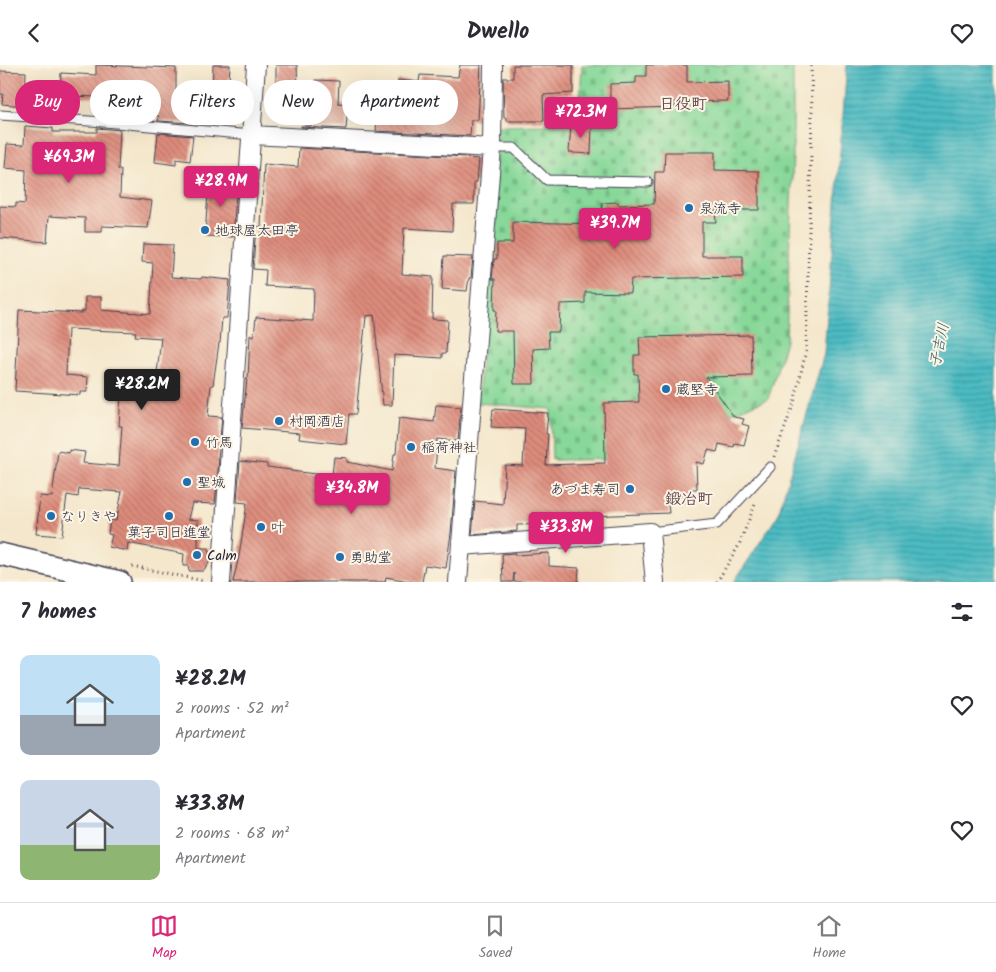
<!DOCTYPE html>
<html lang="en">
<head>
<meta charset="utf-8">
<style>
	:root { --surface:#fff; --page:#f2f2f3; --text:#2b2b33; --muted:#7c7c81; --line:#e1e1e2; --accent:#db2777 }
	body { margin:0; font-family:Kalam,"Klee One",sans-serif; background:var(--page); color:var(--text); height:100vh; display:flex; flex-direction:column; font-size:19px; white-space:nowrap }
	* { box-sizing:border-box; margin:0 }
	p { font-size:16px; color:var(--muted) }
	.icon { flex:none; width:28px; height:28px; fill:none; stroke:currentColor; stroke-width:2; stroke-linecap:round; stroke-linejoin:round }
	.map { position:relative; height:517px; overflow:hidden }
	.sheet { display:flex; flex-direction:column; background:var(--surface); flex:1 }
	.sheet>* { flex:none }
	.guide { position:absolute; left:15px; top:15px; width:500px; height:45px; display:flex; gap:10px }
	.price { position:absolute; translate:-50% -42px; padding:0 11px; border-radius:5px; background:var(--accent); color:#fff; font-size:16px; line-height:32px; filter:drop-shadow(0 1px 2px #0008) }
	.price::after { content:''; position:absolute; left:50%; top:30px; width:15px; height:11px; margin-left:-8px; background:inherit; clip-path:polygon(0 0,100% 0,50% 100%) }
	.price.selected { background:#222; color:#fff }
	ul { padding:0; list-style:none }
	li { display:flex; align-items:center; gap:15px; height:125px; padding:0 20px }
	li span { display:grid; place-items:center; flex:none; width:140px; height:100px; border-radius:10px; color:#555 }
	li>.icon { margin-inline-start:auto }
	span .icon { width:60px; height:60px; fill:#fffc; stroke-width:1 }
	li b { font-size:21px }
	h2 { display:flex; justify-content:space-between; align-items:center; height:60px; padding:0 20px; font-size:21px }
	.pill { padding:0 18px; border-radius:22px; background:var(--surface); box-shadow:0 5px 20px #0002; font-size:18px; line-height:45px }
	.pill.selected { background:var(--accent); color:#fff }
	header { display:flex; justify-content:space-between; align-items:center; height:65px; padding:0 20px; background:var(--surface); font-size:22px; font-weight:800 }
	.tabs { display:flex; justify-content:space-around; align-items:center; height:70px; border-top:1px solid var(--line); background:var(--surface); font-size:14px; color:var(--muted) }
	.tabs a { display:grid; justify-items:center; gap:2px }
	.tabs .selected { color:var(--accent) }
	.map>svg:first-child { display:block }
</style>
</head>
<body>
<header><svg class="icon" aria-label="back" viewBox="0 0 24 24"><path d="M15 5l-7 7 7 7"/></svg>Dwello<svg class="icon" aria-label="heart" viewBox="0 0 24 24"><path d="M12 20l-8-8c-3-5 5-10 8-4 3-6 11-1 8 4z"/></svg></header>
<div class="map">
<svg width="996" height="517" viewBox="0 0 996 517">
	<defs>
		<pattern id="cemetery-stones" width="16" height="16" patternUnits="userSpaceOnUse" patternTransform="scale(1.25)"><rect width="16" height="16" fill="#87d899"/><path d="M2 7V4a2 2 0 0 1 4 0v3zM10 15v-3a2 2 0 0 1 4 0v3z" fill="#74b985"/></pattern>
		<pattern id="water-rules" width="6" height="5" patternUnits="userSpaceOnUse" patternTransform="scale(1.25)"><rect width="6" height="5" fill="#4cbbc2"/><path d="M0 2.5h6" fill="none" stroke="#3f989f"/></pattern>
		<pattern id="building-back-hatch" width="6" height="6" patternUnits="userSpaceOnUse" patternTransform="scale(1.25)"><rect width="6" height="6" fill="#de8c7c"/><path d="M-1 5l2 2M0 0l6 6M5-1l2 2" fill="none" stroke="#b47267"/></pattern>
	</defs>
	<rect width="100%" height="100%" fill="#fcf5e5"/>
	<filter id="ink" filterUnits="userSpaceOnUse"><feTurbulence type="fractalNoise" baseFrequency=".02" numOctaves="2"/><feDisplacementMap in="SourceGraphic" scale="10" xChannelSelector="R" yChannelSelector="G"/><feConvolveMatrix kernelMatrix="1 2 1 2 8 2 1 2 1" color-interpolation-filters="sRGB"/></filter>
	<filter id="wash" filterUnits="userSpaceOnUse"><feTurbulence type="fractalNoise" baseFrequency=".0096" numOctaves="4" result="noise"/><feDisplacementMap in="SourceGraphic" scale="20" xChannelSelector="R" yChannelSelector="G"/><feGaussianBlur stdDeviation="1.12" result="paint"/><feColorMatrix in="noise" values="0 0 0 0 0 0 0 0 0 0 0 0 0 0 0 0 0 1.4 0 .05"/><feComposite in="paint" operator="in"/></filter>
	<g filter="url(#wash)">
		<rect width="100%" height="100%" fill="#f4e7cc"/>
		<path fill="url(#cemetery-stones)" stroke="#547d6a" d="M582 0H793V87L786 276 768 334 718 353 651 394 552 395 551 344 478 338 498 61 547 60V35H580Z"/>
		<path fill="url(#water-rules)" stroke="#376e7e" d="M847 0H996V517H734L778 450 824 289Z"/>
		<g id="blocks">
			<path fill="url(#building-back-hatch)" d="M96 0 176 3V28L212 30 213 0H230L226 60 158 56 159 51 121 49 120 52 98 50V32L68 31 69 24H60L61 8 96 10Z
				M276 0H297L298 28 276 26Z
				M460 0H481L478 55H471L470 71 376 66 378 38 397 39 398 15 419 17 420 10 458 12Z
				M513 0H573V28L543 30 544 56H507V53H504L503 13H513Z
				M646 0H687V17L728 16V36L675 37 676 42 610 44V19L636 18V11H646Z
				M0 6 26 7 25 41 2 39 3 29H0Z
				M315 15 339 16 338 38 348 39 346 64 301 62V61H311Z
				M571 60 592 61 591 89 573 88V87H569Z
				M25 61 53 63V67H97V63L120 65 118 105H121L120 132 152 136 148 163 102 161V167H85V153L49 151 47 177 0 173V141L16 142V138L25 139 26 105 5 103 7 79 24 80Z
				M158 68 193 71 190 96 176 94V100L155 97Z
				M299 83 468 92V93L479 94 477 117H474V139H453L452 166 404 163 402 209 433 212 432 254 448 255 446 288H442V293L394 290 392 340H383L374 250 366 251 356 349H349L346 379 299 374 300 368 242 363 247 313H248L250 270 254 271 256 252 313 256 314 224 265 221 266 205 253 204 256 161 261 162 264 99 298 102Z
				M665 87H715V105L759 106V145H715L716 157H702V191H743V212L631 214 630 228 585 227V238L560 239 559 267H548L549 283 533 284 534 319H514L513 266H495L496 245H494L495 214H492L494 194H497V178H513V157L603 159 602 138 618 137V140L654 139 655 107H664Z
				M209 113 237 115 233 172 205 171Z
				M143 179 173 180 171 212 201 214 202 212 230 215 227 253H222L220 278H219L213 320H211L208 351 222 352 218 394H219L215 439 192 438 188 454 198 455V483H209V498L203 506H189L188 501H183L184 489 128 478 127 486 109 482 112 470 108 469 110 455 116 456 122 427 79 424 78 432 67 430 62 471 36 469 40 431 52 432 58 386 69 388V385L85 387 83 398 119 401 122 361H119L122 314 156 317 161 273 135 271 136 267 68 264 66 310 88 312 87 327H80V330L15 326 19 245 82 248V246H85V232H101V245L150 249 153 198 142 197Z
				M444 191 473 192 471 213H469L467 226 442 224Z
				M751 270 752 311 706 312 734 352 744 354 742 359 749 361 744 380 735 378 734 382 719 379 717 387 708 385 704 399 696 397 697 424H690V437L668 438 669 448 562 452 563 463 548 464V459L517 460V466L472 470 475 436 503 439 505 400 523 401 525 364 491 362 493 344 548 348 546 369H548L546 400 605 398 604 338 639 337 638 309H634V290H640L639 272Z
				M436 340 461 342 458 376 438 374 435 403 456 406 451 468 446 503 425 500 422 517H414L386 512 385 517H233L239 491 247 438 237 437 240 396 267 399V402L291 405V406L332 411 334 392 347 393V397L392 406 394 389H396L399 353 434 357Z
				M515 488V490L549 488V501L579 503 578 517H514V508L513 517H503L502 489Z"/>
		</g>
	</g>
	<g filter="url(#ink)">
		<use href="#blocks" fill-opacity="0" stroke="#424051" stroke-width="1"/>
		<g fill="none" stroke-linecap="round" stroke-linejoin="round">
			<g stroke="#424051" stroke-width="11">
				<path id="service" d="M0 50 104 57 252 70
					M492 83H514L547 115 648 117
					M650 467 717 459 770 402"/>
			</g>
			<g stroke="#424051" stroke-width="20">
				<path id="minor" d="M252 70 492 83
					M461 481 650 467 655 517
					M221 517 256 0
					M458 517 492 83 493 0"/>
			</g>
			<g stroke="#424051" stroke-width="24">
				<path id="tertiary" d="M0 489 120 517"/>
			</g>
			<path stroke="#424051" stroke-width="3" stroke-dasharray="1 4" stroke-linecap="butt" d="M429 385 453 387
				M774 392 794 338 806 286 812 49 811 0
				M132 501 204 516
				M717 517 739 480 756 437"/>
			<use href="#service" stroke="#fff" stroke-width="9"/>
			<use href="#minor" stroke="#fff" stroke-width="18"/>
			<use href="#tertiary" stroke="#fff" stroke-width="21"/>
		</g>
	</g>
	<g fill="#1f6fb2" stroke="#fcf5e5" stroke-width="2">
		<circle cx="689" cy="143" r="5"/>
		<circle cx="205" cy="165" r="5"/>
		<circle cx="666" cy="324" r="5"/>
		<circle cx="279" cy="356" r="5"/>
		<circle cx="195" cy="377" r="5"/>
		<circle cx="411" cy="382" r="5"/>
		<circle cx="187" cy="417" r="5"/>
		<circle cx="630" cy="424" r="5"/>
		<circle cx="51" cy="451" r="5"/>
		<circle cx="169" cy="451" r="5"/>
		<circle cx="261" cy="462" r="5"/>
		<circle cx="197" cy="490" r="5"/>
		<circle cx="340" cy="492" r="5"/>
	</g>
	<g text-anchor="middle" stroke-width="4" stroke-linejoin="round" paint-order="stroke">
		<g font-size="14" fill="#22223b" stroke="#fcf5e5" text-anchor="start">
			<text x="699" y="148">泉流寺</text>
			<text x="215" y="170">地球屋太田亭</text>
			<text x="676" y="329">蔵堅寺</text>
			<text x="289" y="361">村岡酒店</text>
			<text x="205" y="382">竹馬</text>
			<text x="421" y="387">稲荷神社</text>
			<text x="197" y="422">聖城</text>
			<text x="620" y="429" text-anchor="end">あづま寿司</text>
			<text x="61" y="456">なりきや</text>
			<text x="271" y="467">叶</text>
			<text x="169" y="472" text-anchor="middle">菓子司日進堂</text>
			<text x="207" y="495">Calm</text>
			<text x="350" y="497">勇助堂</text>
		</g>
		<g font-size="15" font-style="italic" fill="#31586a" stroke="#fcf5e5">
			<text transform="translate(939 280) rotate(-78)" y="5">子吉川</text>
		</g>
		<g font-size="16" font-weight="bold" fill="#644752" stroke="#fcf5e5">
			<text x="683" y="44">日役町</text>
			<text x="689" y="439">鍛冶町</text>
		</g>
	</g>
</svg>
<b class="price" style="left:581px;top:74px">¥72.3M</b>
<b class="price" style="left:69px;top:119px">¥69.3M</b>
<b class="price" style="left:221px;top:143px">¥28.9M</b>
<b class="price" style="left:615px;top:185px">¥39.7M</b>
<b class="price selected" style="left:142px;top:346px">¥28.2M</b>
<b class="price" style="left:352px;top:450px">¥34.8M</b>
<b class="price" style="left:566px;top:489px">¥33.8M</b>
<div class="guide">
<a class="pill selected">Buy</a>
<a class="pill">Rent</a>
<a class="pill">Filters</a>
<a class="pill">New</a>
<a class="pill">Apartment</a>
</div>
</div>
<section class="sheet">
<h2>7 homes<svg class="icon" aria-label="filters" viewBox="0 0 24 24"><path d="M4 7h16M4 17h16"/><circle cx="9" cy="7" r="2"/><circle cx="15" cy="17" r="2"/></svg></h2>
<ul>
<li><span style="background:linear-gradient(#bfe0f5 60%,#9aa5b1 0)"><svg class="icon" aria-label="home" viewBox="0 0 24 24"><path d="M3 11l9-7 9 7M6 9v11h12V9"/></svg></span><div><b>¥28.2M</b><p>2 rooms · 52 m²</p><p>Apartment</p></div><svg class="icon" aria-label="heart" viewBox="0 0 24 24"><path d="M12 20l-8-8c-3-5 5-10 8-4 3-6 11-1 8 4z"/></svg></li>
<li><span style="background:linear-gradient(#c9d6e8 65%,#8fb573 0)"><svg class="icon" aria-label="home" viewBox="0 0 24 24"><path d="M3 11l9-7 9 7M6 9v11h12V9"/></svg></span><div><b>¥33.8M</b><p>2 rooms · 68 m²</p><p>Apartment</p></div><svg class="icon" aria-label="heart" viewBox="0 0 24 24"><path d="M12 20l-8-8c-3-5 5-10 8-4 3-6 11-1 8 4z"/></svg></li>
</ul>
</section>
<nav class="tabs">
<a class="selected"><svg class="icon" aria-label="map" viewBox="0 0 24 24"><path d="M3 6l6-2 6 2 6-2v14l-6 2-6-2-6 2zM9 4v14M15 6v14"/></svg>Map</a>
<a><svg class="icon" aria-label="saved" viewBox="0 0 24 24"><path d="M7 4h10v16l-5-4-5 4z"/></svg>Saved</a>
<a><svg class="icon" aria-label="home" viewBox="0 0 24 24"><path d="M3 11l9-7 9 7M6 9v11h12V9"/></svg>Home</a>
</nav>
</body>
</html>
